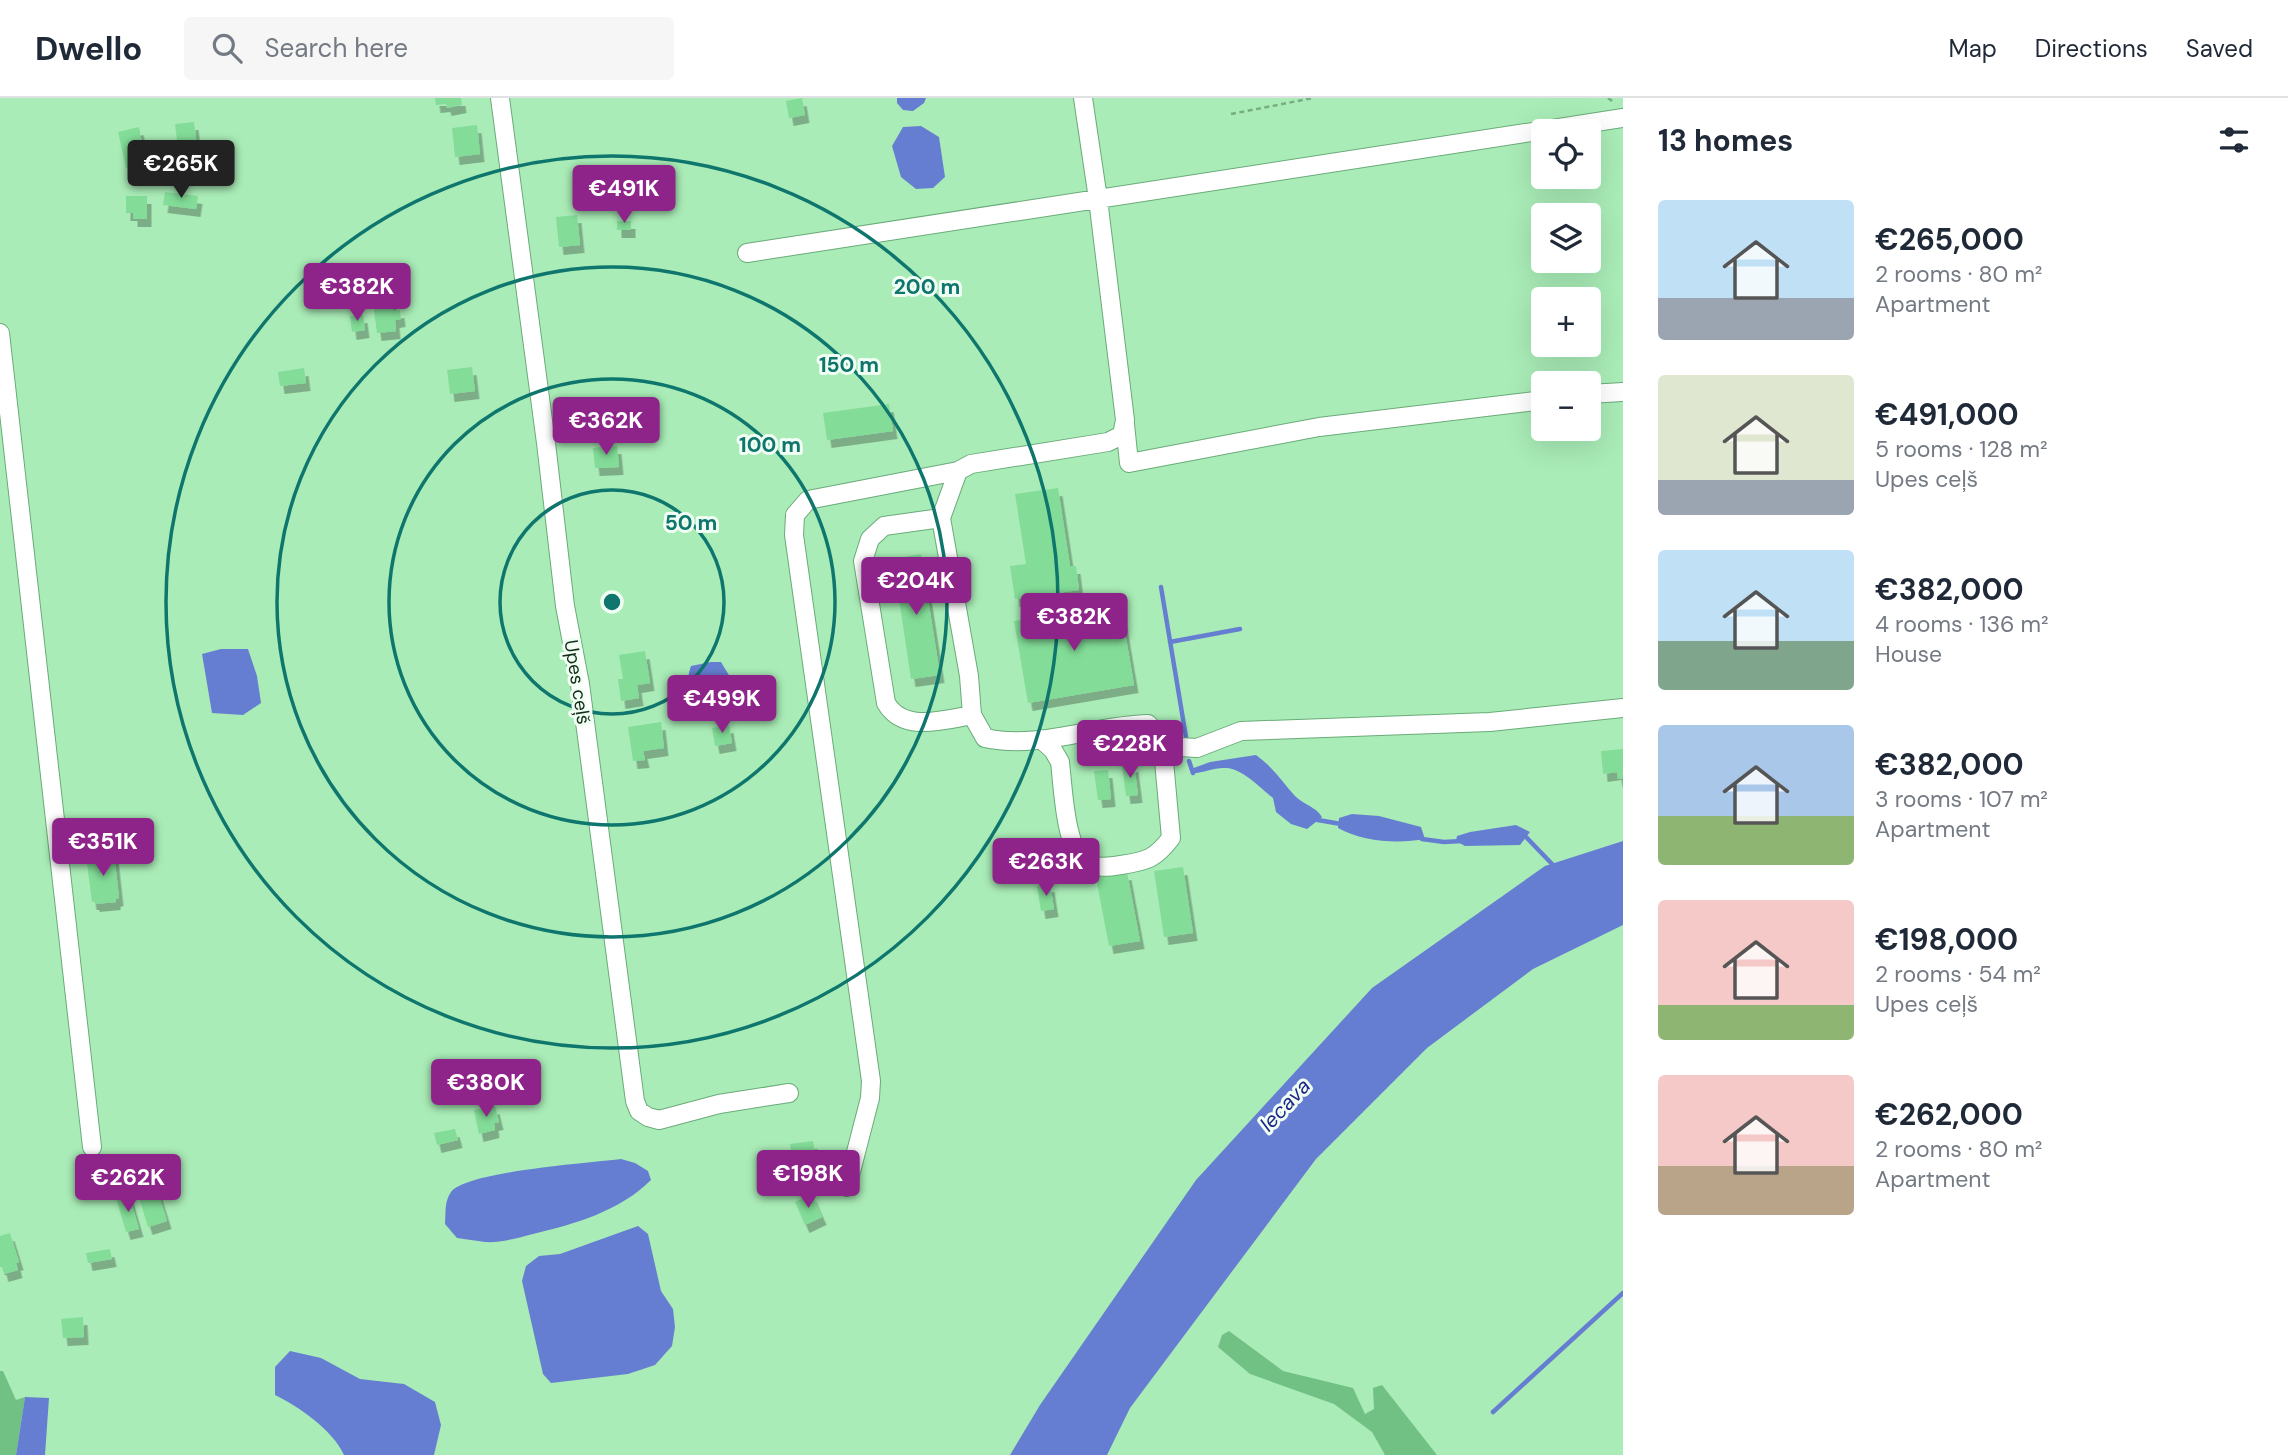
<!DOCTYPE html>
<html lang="en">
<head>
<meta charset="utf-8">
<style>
	:root { --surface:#fff; --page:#f6f6f7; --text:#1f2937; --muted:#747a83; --line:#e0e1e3; --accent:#8e2489 }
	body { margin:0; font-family:"DM Sans",sans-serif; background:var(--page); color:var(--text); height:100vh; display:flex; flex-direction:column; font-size:26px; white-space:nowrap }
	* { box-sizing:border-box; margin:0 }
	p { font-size:23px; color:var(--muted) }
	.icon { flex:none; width:38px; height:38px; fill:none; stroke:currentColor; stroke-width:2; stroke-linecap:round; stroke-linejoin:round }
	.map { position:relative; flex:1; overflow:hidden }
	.side { display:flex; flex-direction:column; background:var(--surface); width:665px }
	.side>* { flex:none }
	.tools { position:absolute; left:1531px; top:21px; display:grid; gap:14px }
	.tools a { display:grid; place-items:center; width:70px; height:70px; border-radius:7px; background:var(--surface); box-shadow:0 7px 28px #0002; font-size:35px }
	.price { position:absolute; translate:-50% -60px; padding:0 16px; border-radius:7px; background:var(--accent); color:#fff; font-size:23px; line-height:46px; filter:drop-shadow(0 2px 4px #0008) }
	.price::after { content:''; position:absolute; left:50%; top:42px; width:21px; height:16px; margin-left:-10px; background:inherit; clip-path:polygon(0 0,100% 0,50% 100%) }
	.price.active { background:#222; color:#fff }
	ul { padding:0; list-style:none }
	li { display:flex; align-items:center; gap:21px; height:175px; padding:0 35px }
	li span { display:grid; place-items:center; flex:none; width:196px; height:140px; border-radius:7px; color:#555 }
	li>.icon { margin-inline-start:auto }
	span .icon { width:84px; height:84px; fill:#fffc; stroke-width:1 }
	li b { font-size:30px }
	h2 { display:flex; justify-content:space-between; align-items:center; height:84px; padding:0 35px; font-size:30px }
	header { display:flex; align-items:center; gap:42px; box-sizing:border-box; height:98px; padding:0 35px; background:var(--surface); border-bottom:2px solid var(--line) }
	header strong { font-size:33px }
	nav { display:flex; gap:38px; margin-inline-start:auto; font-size:24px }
	.search { width:490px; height:63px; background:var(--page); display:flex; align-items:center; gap:18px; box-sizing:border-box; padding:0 24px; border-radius:7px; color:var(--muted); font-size:26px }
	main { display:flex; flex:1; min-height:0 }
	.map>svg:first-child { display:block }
</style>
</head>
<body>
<header>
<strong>Dwello</strong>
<div class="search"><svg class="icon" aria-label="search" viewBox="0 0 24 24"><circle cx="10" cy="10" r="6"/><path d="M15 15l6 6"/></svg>Search here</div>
<nav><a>Map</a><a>Directions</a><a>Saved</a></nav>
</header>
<main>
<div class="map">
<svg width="1623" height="1357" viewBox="0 0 1623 1357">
	<defs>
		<filter id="shadow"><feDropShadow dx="4.5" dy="8" stdDeviation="0" flood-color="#0004"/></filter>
	</defs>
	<rect width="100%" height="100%" fill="#a9ecb7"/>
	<path fill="#71c184" d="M1229 1233 1283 1273 1353 1290 1365 1316 1374 1311 1373 1290 1382 1287 1437 1357H1385L1372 1334 1334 1306 1250 1276 1218 1249 1222 1237Z
		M0 1273H3L16 1302 25 1299 16 1357H0Z"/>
	<path fill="#667ed1" d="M897 0H926L924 5 913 13 903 12 897 5Z
		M921 28 939 39 945 79 933 90 916 91 901 79 892 48 903 29Z
		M221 551H248L257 578 261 605 243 617 212 615 202 556Z
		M711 564H721L730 579 719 589 692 590C687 582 688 577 691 568Z
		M1256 657C1273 669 1282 684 1295 698 1304 707 1315 708 1322 719L1307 731 1291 726 1276 714 1273 700C1259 689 1243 671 1226 670 1215 669 1204 675 1193 675L1191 671 1210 664Z
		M1352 716 1379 718 1421 729 1425 741C1398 746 1363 744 1338 730L1339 720Z
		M1516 727 1530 734 1520 747 1465 748 1456 743 1457 738 1470 734Z
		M1623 743V827L1533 871 1427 950 1316 1061 1130 1310 1107 1357H1010L1040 1307 1196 1082 1372 890 1545 768Z
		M621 1061 635 1065 648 1073 651 1082C620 1113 575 1126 533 1136 518 1140 500 1145 485 1144 476 1143 466 1141 457 1140L445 1126C446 1115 444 1104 451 1094 468 1073 590 1065 621 1061Z
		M638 1128 648 1136 661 1193 673 1211 675 1229 672 1248 655 1267 628 1276 551 1285 543 1276 522 1183 526 1168 539 1158 560 1156Z
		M290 1253 321 1260 360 1281 404 1286 435 1304 441 1327 434 1357H344C333 1332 298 1308 275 1297V1269Z
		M25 1299 49 1300 45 1357H16Z"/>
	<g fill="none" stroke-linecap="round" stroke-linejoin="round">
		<path stroke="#667ed1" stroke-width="4.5" d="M1161 489 1186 639
			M1170 544 1240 531
			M1189 663 1193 675
			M1312 721 1341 726
			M1523 738 1526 739 1554 768
			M1422 741 1444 744 1462 743
			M1493 1314 1623 1195"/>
	</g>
	<path fill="#83dd98" filter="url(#shadow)" d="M435 0H461L462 7 447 10 446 6 436 7Z
		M802 0 805 17 789 20 786 3Z
		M194 24 197 49 178 51 175 26Z
		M477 27 480 56 455 59 452 30Z
		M139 29 146 66 126 70 118 34Z
		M165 94 198 98 196 111 163 107Z
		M126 98H147V121H133V115H126Z
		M577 117 580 147 559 149 556 119Z
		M617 123H631V132H617Z
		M392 202 393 213 400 212 401 221 395 222 396 233 377 235 373 205Z
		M363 217 365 232 352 234 350 218Z
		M472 269 475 293 450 296 447 272Z
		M304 270 306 285 280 288 278 274Z
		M889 306 893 333 827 342 823 315Z
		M617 348 619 369 595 370 593 350Z
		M1058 390 1070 468H1076L1079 492 1015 501 1010 468 1026 466 1015 396Z
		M921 456 940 577 911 581 893 461Z
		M1120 505 1134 587 1028 605 1014 523Z
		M645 553 650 585 637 587 639 600 621 603 618 581H623L619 557Z
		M661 624 664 650 643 653 645 662 633 663 628 629Z
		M729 627 732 645 715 648 712 630Z
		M1127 633 1129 647 1103 651 1101 637Z
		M1623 651V680L1618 681 1617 674 1603 676 1601 653Z
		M1134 666 1138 697 1126 698 1122 668Z
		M1108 672 1111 701 1098 702 1094 673Z
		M114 755 119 800 116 801V804L95 806V804H92L86 758Z
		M1183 769 1193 835 1164 839 1154 773Z
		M1127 774 1140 843 1109 848 1096 780Z
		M1050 786 1054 811 1041 813 1037 788Z
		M495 1008 499 1024 494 1025 495 1032 479 1036 474 1012Z
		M455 1031 458 1042 437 1047 434 1035Z
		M813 1043 816 1062 793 1065 790 1046Z
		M156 1087 167 1123 148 1129 137 1093Z
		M812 1096 822 1119 805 1127 795 1104Z
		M129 1097 139 1131 126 1134 116 1100Z
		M10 1135 19 1164 16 1165 18 1172 4 1176 2 1169H0V1138Z
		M110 1151 112 1161 88 1165 86 1155Z
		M83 1219 84 1239 63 1240 61 1221Z"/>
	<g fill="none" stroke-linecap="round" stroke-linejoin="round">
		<g stroke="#6aab79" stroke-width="20">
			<path id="minor" d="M500 0 546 345 565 508 580 586 635 1003 639 1013 648 1019 659 1022 719 1006 789 995
				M747 155 1623 20
				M0 235 92 1049
				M1589 296 1623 294
				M1125 326 1129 365 1319 329 1544 302
				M958 373 941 420 969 578 972 617 985 640C1038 652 1095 627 1148 626L1162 641 1171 740C1155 761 1147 763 1121 767 1109 769 1095 771 1084 763 1065 748 1063 689 1060 664L1053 652 1041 641
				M941 420 884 428 870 441 863 463 886 605C903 635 944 622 972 617
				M1162 648 1197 650 1241 633 1490 624 1623 610
				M847 1089 870 1000 871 983 794 437 795 417 808 402 958 373 971 366 1108 344 1122 337 1125 322 1098 101 1083 0"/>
		</g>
		<path stroke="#77ad83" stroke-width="2.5" stroke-dasharray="5 3.5" stroke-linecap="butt" d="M1608 0 1615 5
			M1231 16 1313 0"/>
		<use href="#minor" stroke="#fff" stroke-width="18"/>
	</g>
	<g fill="none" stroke="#0f766e" stroke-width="3.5">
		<circle cx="612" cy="504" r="112"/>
		<circle cx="612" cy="504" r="223"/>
		<circle cx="612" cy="504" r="335"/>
		<circle cx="612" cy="504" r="446"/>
	</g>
	<g text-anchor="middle" stroke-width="6" stroke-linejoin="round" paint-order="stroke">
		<g font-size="19" fill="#132d19" stroke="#f1fef3">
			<text transform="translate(578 584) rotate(81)" y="7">Upes ceļš</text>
		</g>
		<g font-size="21" font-style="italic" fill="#1c2688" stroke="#f1fef3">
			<text transform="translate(1285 1007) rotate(-47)" y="7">Iecava</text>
		</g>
	</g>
	<circle cx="612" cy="504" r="10" fill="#0f766e" stroke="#f1fef3" stroke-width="3.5"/>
	<g font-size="21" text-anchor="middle" font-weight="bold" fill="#0f766e" stroke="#f1fef3" stroke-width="6" stroke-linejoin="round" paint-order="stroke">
		<text x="927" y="196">200 m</text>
		<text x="849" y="274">150 m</text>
		<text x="770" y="354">100 m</text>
		<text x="691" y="432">50 m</text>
	</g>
</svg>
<div class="tools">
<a><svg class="icon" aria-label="locate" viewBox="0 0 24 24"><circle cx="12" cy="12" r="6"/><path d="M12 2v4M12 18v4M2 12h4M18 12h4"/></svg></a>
<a><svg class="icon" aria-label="layers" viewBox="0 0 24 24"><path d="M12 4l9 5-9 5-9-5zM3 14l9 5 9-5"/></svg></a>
<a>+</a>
<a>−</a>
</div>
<b class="price active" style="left:181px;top:102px">€265K</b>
<b class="price" style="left:624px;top:127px">€491K</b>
<b class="price" style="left:357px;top:225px">€382K</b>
<b class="price" style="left:606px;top:359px">€362K</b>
<b class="price" style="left:916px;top:519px">€204K</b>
<b class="price" style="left:1074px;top:555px">€382K</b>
<b class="price" style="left:722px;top:637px">€499K</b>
<b class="price" style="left:1130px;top:682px">€228K</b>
<b class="price" style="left:103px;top:780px">€351K</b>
<b class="price" style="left:1046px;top:800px">€263K</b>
<b class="price" style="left:486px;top:1021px">€380K</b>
<b class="price" style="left:808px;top:1112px">€198K</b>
<b class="price" style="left:128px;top:1116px">€262K</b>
</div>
<section class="side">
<h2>13 homes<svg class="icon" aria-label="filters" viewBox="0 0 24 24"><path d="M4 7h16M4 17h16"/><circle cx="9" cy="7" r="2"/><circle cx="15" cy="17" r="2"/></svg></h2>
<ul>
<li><span style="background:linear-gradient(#bfe0f5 70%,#9aa5b1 0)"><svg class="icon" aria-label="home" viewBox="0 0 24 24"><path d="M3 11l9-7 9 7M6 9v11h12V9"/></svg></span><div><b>€265,000</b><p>2 rooms · 80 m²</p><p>Apartment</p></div></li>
<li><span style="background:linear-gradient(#dfe7d0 75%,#9aa5b1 0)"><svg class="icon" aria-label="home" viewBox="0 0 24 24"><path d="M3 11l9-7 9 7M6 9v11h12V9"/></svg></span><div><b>€491,000</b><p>5 rooms · 128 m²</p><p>Upes ceļš</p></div></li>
<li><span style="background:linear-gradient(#bfe0f5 65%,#7fa58c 0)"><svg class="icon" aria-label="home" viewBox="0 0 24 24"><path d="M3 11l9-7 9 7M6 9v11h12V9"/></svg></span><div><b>€382,000</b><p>4 rooms · 136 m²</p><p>House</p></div></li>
<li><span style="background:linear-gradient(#a9c7e8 65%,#8fb573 0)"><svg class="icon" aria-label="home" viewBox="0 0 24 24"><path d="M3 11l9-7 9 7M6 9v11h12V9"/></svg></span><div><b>€382,000</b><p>3 rooms · 107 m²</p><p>Apartment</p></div></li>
<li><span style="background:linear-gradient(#f6c9c9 75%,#8fb573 0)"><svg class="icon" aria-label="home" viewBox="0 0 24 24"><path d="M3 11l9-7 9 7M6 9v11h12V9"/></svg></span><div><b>€198,000</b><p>2 rooms · 54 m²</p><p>Upes ceļš</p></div></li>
<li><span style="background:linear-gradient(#f6c9c9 65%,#b9a48a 0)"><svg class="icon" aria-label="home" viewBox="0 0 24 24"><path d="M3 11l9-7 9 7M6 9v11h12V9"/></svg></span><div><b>€262,000</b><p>2 rooms · 80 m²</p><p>Apartment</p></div></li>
</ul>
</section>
</main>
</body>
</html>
